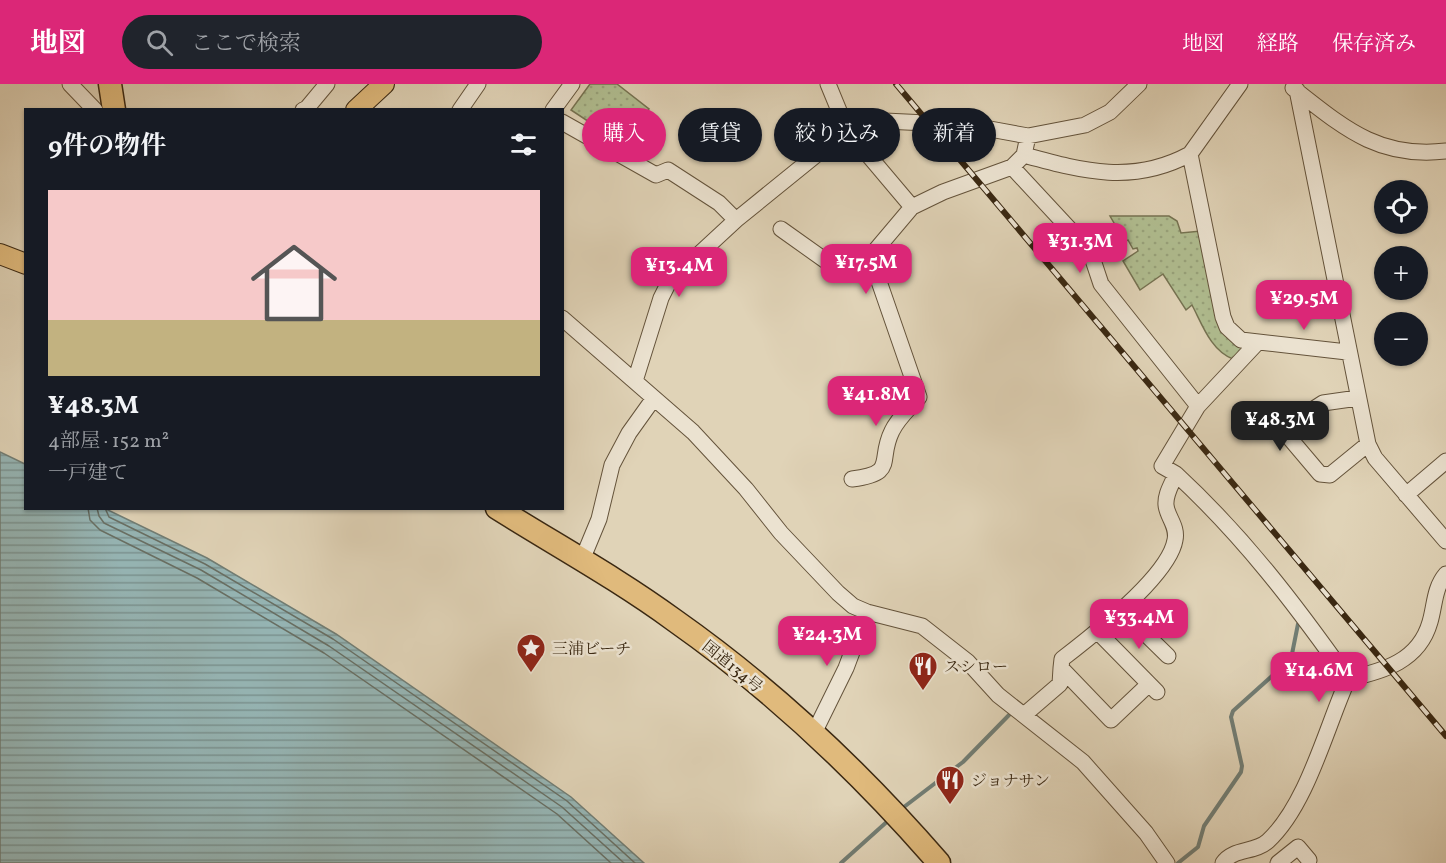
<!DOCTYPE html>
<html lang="ja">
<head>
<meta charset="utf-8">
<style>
	:root { --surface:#171b24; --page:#20242c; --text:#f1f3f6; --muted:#9ea1a6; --line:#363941; --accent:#db2777 }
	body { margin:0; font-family:Vollkorn,"Noto Serif JP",serif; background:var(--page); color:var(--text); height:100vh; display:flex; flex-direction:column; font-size:22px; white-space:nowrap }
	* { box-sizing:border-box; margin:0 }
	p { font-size:20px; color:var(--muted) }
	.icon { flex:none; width:33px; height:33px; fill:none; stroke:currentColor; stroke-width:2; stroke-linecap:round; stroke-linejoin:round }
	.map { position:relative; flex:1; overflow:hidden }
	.side { position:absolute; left:24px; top:24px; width:540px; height:402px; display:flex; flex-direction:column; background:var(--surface); border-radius:0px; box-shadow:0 2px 4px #0004 }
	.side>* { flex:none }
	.guide { position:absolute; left:582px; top:24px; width:570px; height:54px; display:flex; gap:12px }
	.fabs { position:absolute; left:1374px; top:96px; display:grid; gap:12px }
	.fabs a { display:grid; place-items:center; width:54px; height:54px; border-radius:50%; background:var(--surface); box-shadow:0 2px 4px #0004; font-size:30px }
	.price { position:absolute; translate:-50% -51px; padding:0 14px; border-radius:12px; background:var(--accent); color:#fff; font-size:20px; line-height:39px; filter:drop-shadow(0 2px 3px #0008) }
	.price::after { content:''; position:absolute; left:50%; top:36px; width:18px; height:14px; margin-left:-9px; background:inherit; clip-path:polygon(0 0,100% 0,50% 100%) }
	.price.active { background:#222; color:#fff }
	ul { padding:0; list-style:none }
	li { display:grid; align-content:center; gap:12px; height:318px; padding:0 24px }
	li+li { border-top:2px solid var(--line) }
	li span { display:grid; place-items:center; height:186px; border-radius:0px; color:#555 }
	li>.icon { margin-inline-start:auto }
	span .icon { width:108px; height:108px; fill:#fffc; stroke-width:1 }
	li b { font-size:26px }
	h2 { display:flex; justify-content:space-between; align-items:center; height:72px; padding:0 24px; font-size:26px }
	.pill { padding:0 21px; border-radius:27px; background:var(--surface); box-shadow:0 2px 4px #0004; font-size:21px; line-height:54px }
	.pill.active { background:var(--accent); color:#fff }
	header { display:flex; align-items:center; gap:36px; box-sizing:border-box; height:84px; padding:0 30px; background:var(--accent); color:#fff }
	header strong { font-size:28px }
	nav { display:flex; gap:33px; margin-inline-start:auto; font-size:21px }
	.search { width:420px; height:54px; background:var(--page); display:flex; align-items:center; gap:15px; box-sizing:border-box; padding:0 21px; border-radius:33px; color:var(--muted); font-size:22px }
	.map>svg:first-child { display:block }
</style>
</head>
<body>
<header>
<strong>地図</strong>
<div class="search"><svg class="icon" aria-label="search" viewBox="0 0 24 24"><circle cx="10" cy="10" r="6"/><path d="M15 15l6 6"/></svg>ここで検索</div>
<nav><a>地図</a><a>経路</a><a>保存済み</a></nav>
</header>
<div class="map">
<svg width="1446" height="779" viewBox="0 0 1446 779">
	<defs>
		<pattern id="grass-dots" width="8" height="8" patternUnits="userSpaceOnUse" patternTransform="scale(1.5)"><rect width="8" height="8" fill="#b0bd90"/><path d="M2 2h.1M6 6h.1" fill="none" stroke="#98a27b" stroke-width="1.8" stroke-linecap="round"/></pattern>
		<pattern id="water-rules" width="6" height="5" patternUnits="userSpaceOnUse" patternTransform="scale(1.5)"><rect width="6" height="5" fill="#96b6b6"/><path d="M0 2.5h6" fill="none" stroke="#7b9493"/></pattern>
	</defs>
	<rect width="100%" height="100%" fill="#e0d3b7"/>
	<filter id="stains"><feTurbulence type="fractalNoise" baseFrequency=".00333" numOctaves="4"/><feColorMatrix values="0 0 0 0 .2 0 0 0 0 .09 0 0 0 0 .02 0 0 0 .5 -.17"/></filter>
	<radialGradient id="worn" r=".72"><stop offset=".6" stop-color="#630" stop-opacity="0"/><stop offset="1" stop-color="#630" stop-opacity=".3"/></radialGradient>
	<path fill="url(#grass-dots)" stroke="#757251" stroke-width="1.5" d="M590 0H617L649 25 624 61 571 26Z
		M1110 132H1169L1177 137 1181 149 1201 147 1217 230 1245 262 1233 275C1211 267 1202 240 1192 221L1186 226 1163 190 1140 206 1123 177 1138 167 1137 164 1133 165 1128 156 1125 158Z"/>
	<path fill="url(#water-rules)" stroke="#717d74" stroke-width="1.5" d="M0 368 25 380 26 424 106 425 207 474 336 550 571 713 644 779H0Z"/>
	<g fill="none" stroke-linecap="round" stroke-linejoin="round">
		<path stroke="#686f64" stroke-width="1.5" d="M88 424 90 436 100 446 197 494 324 569 557 730 611 779
			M97 424 99 432 104 439 201 486 329 562 562 723 624 779
			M105 424 109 433 205 480 333 555 567 717 635 779"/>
		<path stroke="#717d74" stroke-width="4" d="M900 726 963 678 1010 630
			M841 779 890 735
			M1178 779 1198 763 1204 742 1241 688 1242 682 1231 633 1233 627 1291 575 1298 540"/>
		<g stroke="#64533b" stroke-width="17">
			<path id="minor" d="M70 0 95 26
				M828 0 847 46 912 123
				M1240 0 1190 70 1223 233 1227 243 1241 256 1347 268
				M1293 4C1343 43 1378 75 1446 67
				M1297 6 1368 360 1375 374 1446 457
				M303 26 307 24 327 0
				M460 26 478 0
				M553 26 572 0
				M562 38 656 91 668 86 719 119 736 136
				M1028 52 1024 71 1012 83 1090 167 1101 200 1198 322
				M1024 71C1083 87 1133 101 1190 70
				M781 145 833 182 872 175
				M562 234 693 348 746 405 781 449 838 509 853 522 867 528 922 542 968 578 998 611 1083 678 1146 749 1167 779
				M635 297 661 214 669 198 736 136 847 46 885 37 968 41 1028 52 1085 41 1110 28 1139 0
				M1358 314 1323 319 1289 341 1287 351 1320 390 1330 391 1368 360
				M1176 390C1244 453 1295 520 1348 595
				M852 395C898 389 877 377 892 347 898 334 910 324 919 313L874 183V168L912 123 943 108 1012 83
				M1406 411 1446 377
				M582 476 599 435 612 381 629 349 654 314
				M1120 525 1168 572
				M1098 548 1157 608
				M1149 600 1111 636 1061 584 1062 575C1092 552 1169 492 1175 456 1178 442 1167 433 1166 421 1165 410 1172 400 1176 390L1162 382 1198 322 1257 259
				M1024 631 1060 600 1061 584
				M814 649 846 584 867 528
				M1223 779C1233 764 1255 769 1268 757 1307 721 1326 644 1348 595 1384 587 1419 577 1430 538 1435 521 1434 504 1446 490
				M1278 779 1298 763 1309 776"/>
		</g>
		<g stroke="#3a2812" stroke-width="22">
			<path id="major" d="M356 26 384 0
				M0 170 26 180"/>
		</g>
		<g stroke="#3a2812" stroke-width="25">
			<path id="highway" d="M110 0 114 26
				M497 424C556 461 618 495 674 536 772 605 861 689 939 779"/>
		</g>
		<use href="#minor" stroke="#ebe2d0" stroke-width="15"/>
		<use href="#major" stroke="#e0ba7c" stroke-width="20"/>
		<use href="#highway" stroke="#e0ba7c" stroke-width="22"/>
		<g stroke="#3a2812" stroke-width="6">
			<path id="rail" d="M896 0 1446 652"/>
		</g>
		<use href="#rail" stroke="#ebe2d0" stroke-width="4" stroke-dasharray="11" stroke-linecap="butt"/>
	</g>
	<defs>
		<g id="sight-pin" transform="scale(1.5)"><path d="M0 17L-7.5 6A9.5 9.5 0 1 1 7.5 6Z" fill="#8f2418" stroke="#ebe2d0"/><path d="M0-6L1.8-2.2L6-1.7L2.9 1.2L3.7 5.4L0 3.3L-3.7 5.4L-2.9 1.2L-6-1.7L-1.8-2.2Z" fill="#fff"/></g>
		<g id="restaurant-pin" transform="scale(1.5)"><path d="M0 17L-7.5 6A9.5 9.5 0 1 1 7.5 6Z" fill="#8f2418" stroke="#ebe2d0"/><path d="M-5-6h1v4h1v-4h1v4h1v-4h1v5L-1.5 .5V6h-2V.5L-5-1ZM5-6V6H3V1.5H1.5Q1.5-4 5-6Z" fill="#fff"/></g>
	</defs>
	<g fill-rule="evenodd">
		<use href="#sight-pin" x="531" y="564"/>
		<use href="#restaurant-pin" x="923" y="582"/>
		<use href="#restaurant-pin" x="950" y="696"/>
	</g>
	<g text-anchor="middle" stroke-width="5" stroke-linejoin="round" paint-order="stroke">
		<g font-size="16" fill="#3a2812" stroke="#ebe2d0" text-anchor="start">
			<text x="552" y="570">三浦ビーチ</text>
			<text x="944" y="588">スシロー</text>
			<text x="971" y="702">ジョナサン</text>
		</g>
		<g font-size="16" fill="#3a2812" stroke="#ebe2d0">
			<text transform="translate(733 582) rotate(39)" y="6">国道134号</text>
		</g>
	</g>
	<rect width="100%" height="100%" filter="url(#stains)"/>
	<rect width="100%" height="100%" fill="url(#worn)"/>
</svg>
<div class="fabs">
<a><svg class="icon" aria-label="locate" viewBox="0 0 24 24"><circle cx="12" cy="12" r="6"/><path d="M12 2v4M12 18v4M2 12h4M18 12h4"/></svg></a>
<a>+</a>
<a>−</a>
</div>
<b class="price" style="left:1080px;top:190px">¥31.3M</b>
<b class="price" style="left:866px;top:211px">¥17.5M</b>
<b class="price" style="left:679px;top:214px">¥13.4M</b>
<b class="price" style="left:1304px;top:247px">¥29.5M</b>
<b class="price" style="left:876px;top:343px">¥41.8M</b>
<b class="price active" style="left:1280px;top:368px">¥48.3M</b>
<b class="price" style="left:1139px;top:566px">¥33.4M</b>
<b class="price" style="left:827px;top:583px">¥24.3M</b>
<b class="price" style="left:1319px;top:619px">¥14.6M</b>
<div class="guide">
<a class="pill active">購入</a>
<a class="pill">賃貸</a>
<a class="pill">絞り込み</a>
<a class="pill">新着</a>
</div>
<section class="side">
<h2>9件の物件<svg class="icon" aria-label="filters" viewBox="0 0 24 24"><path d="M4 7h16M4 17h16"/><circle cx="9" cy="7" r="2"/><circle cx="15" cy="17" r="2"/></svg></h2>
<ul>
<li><span style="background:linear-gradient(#f6c9c9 70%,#c2b280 0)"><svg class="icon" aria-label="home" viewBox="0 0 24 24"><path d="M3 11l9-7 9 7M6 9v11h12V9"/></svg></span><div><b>¥48.3M</b><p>4部屋 · 152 m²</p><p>一戸建て</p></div></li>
</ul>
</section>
</div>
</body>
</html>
